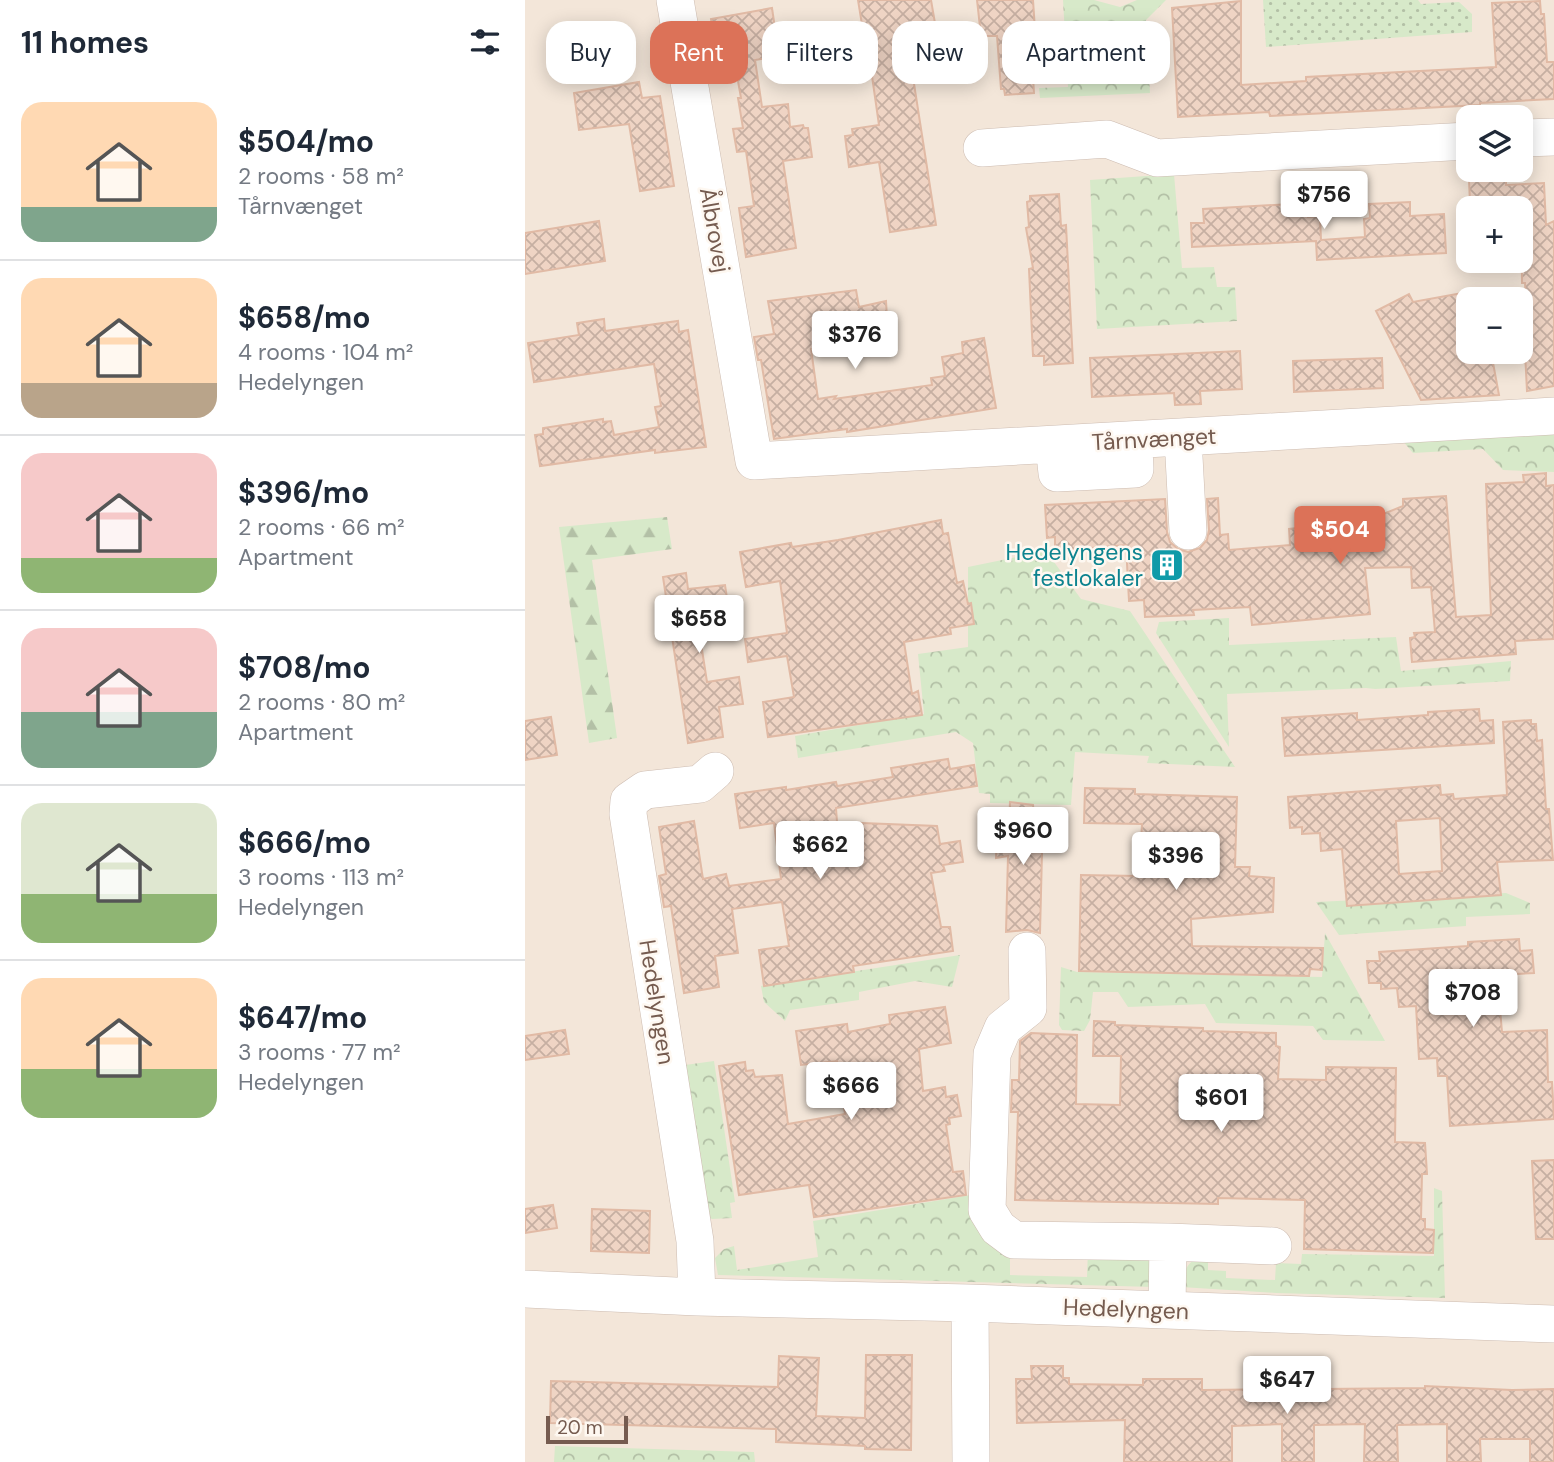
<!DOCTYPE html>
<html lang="en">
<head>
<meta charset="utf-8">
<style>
	:root { --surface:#fff; --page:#f6f6f7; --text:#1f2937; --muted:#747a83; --line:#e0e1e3; --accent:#dc7258 }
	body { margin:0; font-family:"DM Sans",sans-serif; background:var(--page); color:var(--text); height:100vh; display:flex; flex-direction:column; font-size:26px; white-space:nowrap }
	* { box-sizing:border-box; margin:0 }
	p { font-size:23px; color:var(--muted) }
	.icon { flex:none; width:38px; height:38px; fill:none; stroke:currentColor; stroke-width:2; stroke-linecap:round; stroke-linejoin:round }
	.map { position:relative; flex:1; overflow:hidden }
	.details { display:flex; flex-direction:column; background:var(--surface); width:525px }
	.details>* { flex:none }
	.banner { position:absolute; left:21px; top:21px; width:665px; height:63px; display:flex; gap:14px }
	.buttons { position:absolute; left:931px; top:105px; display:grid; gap:14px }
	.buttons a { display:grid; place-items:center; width:77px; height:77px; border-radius:14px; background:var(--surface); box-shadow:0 4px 18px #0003; font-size:35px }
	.scale { position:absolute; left:21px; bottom:18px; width:82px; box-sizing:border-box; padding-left:7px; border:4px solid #755b4f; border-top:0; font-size:19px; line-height:24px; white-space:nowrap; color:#755b4f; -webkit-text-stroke:5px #fef8f1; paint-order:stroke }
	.price { position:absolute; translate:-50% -60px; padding:0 16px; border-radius:7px; background:#fff; color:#222; font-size:23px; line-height:46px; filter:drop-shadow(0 2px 4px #0008) }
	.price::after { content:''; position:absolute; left:50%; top:42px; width:21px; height:16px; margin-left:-10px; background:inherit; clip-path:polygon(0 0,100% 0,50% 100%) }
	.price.current { background:var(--accent); color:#fff }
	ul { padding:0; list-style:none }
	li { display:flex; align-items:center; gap:21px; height:175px; padding:0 21px }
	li+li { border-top:2px solid var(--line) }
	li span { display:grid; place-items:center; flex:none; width:196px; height:140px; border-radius:21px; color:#555 }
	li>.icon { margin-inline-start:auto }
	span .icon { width:84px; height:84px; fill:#fffc; stroke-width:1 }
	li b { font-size:30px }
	h2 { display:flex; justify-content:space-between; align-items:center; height:84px; padding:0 21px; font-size:30px }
	.tag { padding:0 24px; border-radius:21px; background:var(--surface); box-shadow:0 4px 18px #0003; font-size:24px; line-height:63px }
	.tag.current { background:var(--accent); color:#fff }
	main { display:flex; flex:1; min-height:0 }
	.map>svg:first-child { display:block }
</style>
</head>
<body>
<main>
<section class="details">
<h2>11 homes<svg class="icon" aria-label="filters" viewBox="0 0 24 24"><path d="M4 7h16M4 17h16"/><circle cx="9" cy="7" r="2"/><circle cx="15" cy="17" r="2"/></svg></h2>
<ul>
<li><span style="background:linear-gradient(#ffd9b3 75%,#7fa58c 0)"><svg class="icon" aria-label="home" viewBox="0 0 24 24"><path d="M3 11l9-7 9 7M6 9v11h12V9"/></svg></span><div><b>$504/mo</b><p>2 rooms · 58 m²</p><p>Tårnvænget</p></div></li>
<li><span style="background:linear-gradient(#ffd9b3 75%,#b9a48a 0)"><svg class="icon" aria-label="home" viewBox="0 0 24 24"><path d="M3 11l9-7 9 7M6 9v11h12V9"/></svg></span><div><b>$658/mo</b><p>4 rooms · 104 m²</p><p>Hedelyngen</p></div></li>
<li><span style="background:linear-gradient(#f6c9c9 75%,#8fb573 0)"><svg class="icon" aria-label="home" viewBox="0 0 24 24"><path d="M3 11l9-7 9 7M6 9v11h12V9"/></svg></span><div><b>$396/mo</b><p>2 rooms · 66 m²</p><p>Apartment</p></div></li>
<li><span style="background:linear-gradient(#f6c9c9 60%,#7fa58c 0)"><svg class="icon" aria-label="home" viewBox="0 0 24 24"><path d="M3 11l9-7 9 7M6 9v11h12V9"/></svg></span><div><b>$708/mo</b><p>2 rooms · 80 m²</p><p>Apartment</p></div></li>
<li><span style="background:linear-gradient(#dfe7d0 65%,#8fb573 0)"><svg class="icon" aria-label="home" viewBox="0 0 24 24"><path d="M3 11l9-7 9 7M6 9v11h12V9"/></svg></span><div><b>$666/mo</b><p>3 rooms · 113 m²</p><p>Hedelyngen</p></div></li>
<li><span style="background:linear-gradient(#ffd9b3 65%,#8fb573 0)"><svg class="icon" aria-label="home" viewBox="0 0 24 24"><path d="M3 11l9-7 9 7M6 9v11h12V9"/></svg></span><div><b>$647/mo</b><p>3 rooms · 77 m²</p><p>Hedelyngen</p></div></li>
</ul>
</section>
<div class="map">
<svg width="1029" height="1462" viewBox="0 0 1029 1462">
	<defs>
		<pattern id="grass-dots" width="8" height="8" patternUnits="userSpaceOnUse" patternTransform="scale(1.75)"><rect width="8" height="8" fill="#d7e9c9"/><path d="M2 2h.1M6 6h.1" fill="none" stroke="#b3c0a6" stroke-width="1.8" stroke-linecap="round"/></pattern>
		<pattern id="forest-firs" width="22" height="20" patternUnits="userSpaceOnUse" patternTransform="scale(1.75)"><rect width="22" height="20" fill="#d7e9c9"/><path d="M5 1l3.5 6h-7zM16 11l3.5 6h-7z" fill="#b3c0a6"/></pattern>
		<pattern id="park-crowns" width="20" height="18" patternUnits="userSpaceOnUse" patternTransform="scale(1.75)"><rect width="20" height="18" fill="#d7e9c9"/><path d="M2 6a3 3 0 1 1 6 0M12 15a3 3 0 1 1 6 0" fill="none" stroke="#b3c0a6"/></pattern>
		<pattern id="building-cross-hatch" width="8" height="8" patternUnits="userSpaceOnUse" patternTransform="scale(1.75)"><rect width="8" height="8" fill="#efd4c4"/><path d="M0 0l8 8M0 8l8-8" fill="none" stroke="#c6afa2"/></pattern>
	</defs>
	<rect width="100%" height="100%" fill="#fbf4ea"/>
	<path fill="#f3e6d9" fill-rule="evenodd" d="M0 0H1029V1462H0ZM943 117H996V170H943ZM943 208H996V261H943ZM943 299H996V352H943Z"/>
	<path fill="url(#grass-dots)" d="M738 0H893L896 4 934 2 947 14V32L741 47Z"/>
	<path fill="url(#forest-firs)" d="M142 517 147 549 67 560 92 738 64 743 34 527Z"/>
	<path fill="url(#park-crowns)" d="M538 0H569L595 7 612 0H641L621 20 625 93 515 98 514 88 543 87Z
		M649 174 657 268 689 267 692 287H710L712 321 572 329 565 180Z
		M1029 425V472L978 470 958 449 888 453 871 433Z
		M521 551 556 599 605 611 710 767 622 763 624 756 550 752 546 805 465 803V794L454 793 448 743 431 732 273 758 270 736 399 714 393 654 443 647V567Z
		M704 618V645L871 637 876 671 986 661 985 681 850 689 841 688 702 694 704 747 631 633 634 622Z
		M981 893 1005 903V914L941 917V926L814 935 791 902Z
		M800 933 860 1041 798 1040 788 1026 691 1023 680 1004 603 1007 593 992H568L565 1020 559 1031 537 1030 534 1025 536 967 552 972 797 977Z
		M435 955 427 987 390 981 334 992V1000L265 1010 260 1021 239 1002 236 986Z
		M189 1061 210 1202 205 1203 207 1218 187 1219 174 1212 153 1066Z
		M909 1188 917 1191 920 1298 751 1293 656 1287C658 1270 664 1257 683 1256V1270L701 1271V1278L750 1280 751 1263 776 1264 777 1254 909 1256Z
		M452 1194 485 1250V1275L562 1277 563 1250 613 1251 630 1266 629 1287 193 1275 190 1258 199 1249 209 1246 212 1270 293 1257 288 1221Z
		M30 1446 229 1452 230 1462H29Z"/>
	<path fill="url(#building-cross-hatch)" stroke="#e1baa5" stroke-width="2" fill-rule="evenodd" d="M333 0H406L411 29 424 27 428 53 385 58 411 225 365 232 354 162 324 167 320 136 328 135 327 129 354 125 346 69 320 73 314 42 339 37Z
		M452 0H508L512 60H507L509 93 480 95 479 89H476L472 36H456Z
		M716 1V85L781 81V77L971 67 967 3 1015 1 1016 14H1019L1022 62H1029V99L955 103V105L745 116 744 112 653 117 647 8Z
		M247 8 254 56 230 60 237 107 263 104 265 127 278 125 279 128H283L287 157 258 161 271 248 221 257 214 208 229 206 221 151 212 152 208 129 218 128 213 98H216L207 47 191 50 186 19Z
		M114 82 117 98 135 96 149 186 115 191 104 124 54 130 49 93Z
		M981 179V185L1019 183 1021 225 1029 221V386L1002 391 1000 352H1004L1000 283H997L996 208H978V201L945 203 944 180Z
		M534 194 536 226 541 225 548 363 519 365V356H508L504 269 508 268 501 228 504 227 502 202 505 201V196Z
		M885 202V216L919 214 921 253 792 260 791 241 667 247 666 223H679L678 209 782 203 783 217 795 216 796 240 840 237 839 219 845 218 844 204Z
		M74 221 80 261 0 274V233Z
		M331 290 334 307 361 301 363 336 346 339 332 362 320 343 286 349 293 399 311 396 309 399 407 385 406 378 420 376 417 357 438 353 437 342 459 338 471 408 322 432V429L249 439 236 360H233L229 337 249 334 243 301Z
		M943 292V352H966L974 395 896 400 851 311 884 294 888 302Z
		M79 319 80 331 153 321 154 332 163 330 181 447 130 453V450L15 466 10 435 18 434V428L78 419V422L86 421 89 435 134 427 130 407 136 406 129 364 9 382 3 343 54 335 52 323Z
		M715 351 717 389 675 391 676 404 650 405 649 393 567 397 565 358Z
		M857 358 858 388 769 392 768 361Z
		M1021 473V486L1029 485V639L990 641 991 654 887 662 885 638 890 637 889 633 910 632 906 587 887 588 886 567 840 568 845 614 727 625 725 607 668 610 669 615 620 617 619 600 604 601 601 545 530 551V537L522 538 520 505 640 499 642 532 645 542 653 549 663 552 675 548 682 540 684 530 682 499 693 498 695 535 703 534 704 550 765 545 764 529 841 521 878 506V499L921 496 931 617 966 615 961 484 999 482 998 475Z
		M416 520 418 534 423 533 432 583 438 581 443 604 446 603 449 624 425 628 426 634 379 642 387 694 393 691 397 715 243 737 238 702 269 697 262 656 223 662 220 639 262 633 255 581 221 587 215 552 266 543 267 547 313 540Z
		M161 573 163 589 200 585 207 631 175 637 182 682 214 677 218 704 194 707 198 737 163 743 138 577Z
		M954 709 955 721 968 720 969 743 760 756 757 718 832 713V720L903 715V712Z
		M26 717 32 755 0 760V721Z
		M1006 720V724H1011L1012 741 1017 740 1021 809H1024L1028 860 972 862 976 895 822 906 817 849 796 851 795 833 777 834V827L765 828 763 797 915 785 916 795 928 794 929 799 982 795 978 722ZM915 818 917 871 874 874 871 821Z
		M423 759 425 769 449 765 452 786 311 808 312 822 412 826 415 844 435 841 438 862 418 865 420 871 406 873 416 927H425L428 951 328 966 329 972 239 986 234 950 264 946 257 902 207 909 213 953 190 956 194 987 159 993 146 906 139 907 134 876 141 874 134 827 169 821 178 879 201 874 204 886 256 879 249 823 215 828 210 794 261 787V790L311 782 312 786 368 777 366 768Z
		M560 788 610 789V794L712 797 710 867H725L724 876 749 878 748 912 666 919 667 946 798 948 797 970 785 969 784 976 554 971 556 875 614 876 617 824 559 823Z
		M485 802 508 805 509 813H518L515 933 502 930 481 932 483 856 471 858 472 828H484Z
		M994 939 995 951 1007 950 1009 973 972 975 977 1032 1022 1030 1023 1082H1027L1029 1119 925 1126 922 1076H913L912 1058 894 1059 891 1006 874 1007 872 988 856 989V983H844L842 961H855L854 952 943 946V942Z
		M420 1007 426 1043 394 1049 398 1091 420 1087 421 1097 432 1095 436 1116 424 1118 425 1124 421 1125 428 1172 438 1171 441 1195 289 1217 284 1185 214 1195 194 1066 220 1062 221 1071 228 1070 230 1077 257 1075 263 1124 320 1114 312 1061 276 1065 271 1031 322 1024 323 1032 365 1024 364 1015Z
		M569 1021 590 1022V1025L678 1028V1031L751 1033V1046L755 1047 753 1079 801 1080V1067L871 1068 870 1142 900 1143 902 1174H897L896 1219H900V1229L909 1230 908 1253 779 1249 780 1200 693 1198V1204L490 1200 493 1112H486L487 1080H494L495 1041 506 1033 552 1035 551 1104 595 1105 596 1056H568Z
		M40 1030 44 1054 0 1060V1036Z
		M1029 1160V1239H1011L1007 1161Z
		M28 1205 32 1228 0 1233V1209Z
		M67 1209 125 1211 124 1253 66 1251Z
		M341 1355H387L386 1450 340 1449V1446L251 1442V1429L25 1423 26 1381 253 1387 254 1356 294 1358 291 1416 340 1418Z
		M506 1366H538V1378H544V1384L618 1385V1379H677V1390L900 1388V1386L987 1390 1029 1389V1462H1005V1439H955L956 1462H922V1424L872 1425 873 1462H839L840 1424 789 1425V1462H757V1424L707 1426V1462H599L600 1420 492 1423 491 1379H507Z"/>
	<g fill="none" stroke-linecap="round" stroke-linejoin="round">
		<g stroke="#cdbcb1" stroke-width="38">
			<path id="minor" d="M150 0 229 461 1029 416
				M996 138 1029 137
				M457 148 582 139 632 158 943 141
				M658 438 663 531
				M529 445 532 473 610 469 609 441
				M502 951 503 1008 478 1028 467 1054 462 1210 473 1228 489 1240 643 1242 642 1310
				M643 1242 748 1246
				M0 1289 172 1297 445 1303 1029 1324
				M172 1297 170 1241 103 814 104 801 120 790 175 784 190 771
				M445 1303 446 1462"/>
		</g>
		<use href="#minor" stroke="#fff" stroke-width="37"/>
	</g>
	<defs>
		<g id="building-square" transform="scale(1.75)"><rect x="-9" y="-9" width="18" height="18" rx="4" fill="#0f9aa8" stroke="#fef8f1"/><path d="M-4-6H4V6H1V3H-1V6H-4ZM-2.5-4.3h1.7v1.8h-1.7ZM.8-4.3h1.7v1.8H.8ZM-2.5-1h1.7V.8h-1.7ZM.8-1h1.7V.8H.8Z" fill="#fff"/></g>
	</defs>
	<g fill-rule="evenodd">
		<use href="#building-square" x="642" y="565"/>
	</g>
	<g text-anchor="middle" stroke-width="5" stroke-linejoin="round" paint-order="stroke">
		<g font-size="23" fill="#755b4f" stroke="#fef8f1">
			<text transform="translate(190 230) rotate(80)" y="8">Ålbrovej</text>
			<text transform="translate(629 439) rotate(-3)" y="8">Tårnvænget</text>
			<text transform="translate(132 1002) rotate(81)" y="8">Hedelyngen</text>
			<text transform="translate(601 1309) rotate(2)" y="8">Hedelyngen</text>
		</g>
		<g font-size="23" fill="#0d838f" stroke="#fef8f1" text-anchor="end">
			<text x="618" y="560">Hedelyngens<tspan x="618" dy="26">festlokaler</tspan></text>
		</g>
	</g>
</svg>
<div class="buttons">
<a><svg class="icon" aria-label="layers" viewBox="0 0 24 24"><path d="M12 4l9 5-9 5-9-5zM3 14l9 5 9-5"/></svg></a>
<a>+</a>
<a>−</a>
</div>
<div class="scale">20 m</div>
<b class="price" style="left:799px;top:231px">$756</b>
<b class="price" style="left:330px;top:371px">$376</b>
<b class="price current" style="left:815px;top:566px">$504</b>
<b class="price" style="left:174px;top:655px">$658</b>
<b class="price" style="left:498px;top:867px">$960</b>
<b class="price" style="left:295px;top:881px">$662</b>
<b class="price" style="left:651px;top:892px">$396</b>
<b class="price" style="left:948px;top:1029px">$708</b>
<b class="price" style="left:326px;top:1122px">$666</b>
<b class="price" style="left:696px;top:1134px">$601</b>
<b class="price" style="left:762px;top:1416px">$647</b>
<div class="banner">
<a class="tag">Buy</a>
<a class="tag current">Rent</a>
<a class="tag">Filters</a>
<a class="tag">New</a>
<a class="tag">Apartment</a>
</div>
</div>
</main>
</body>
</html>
